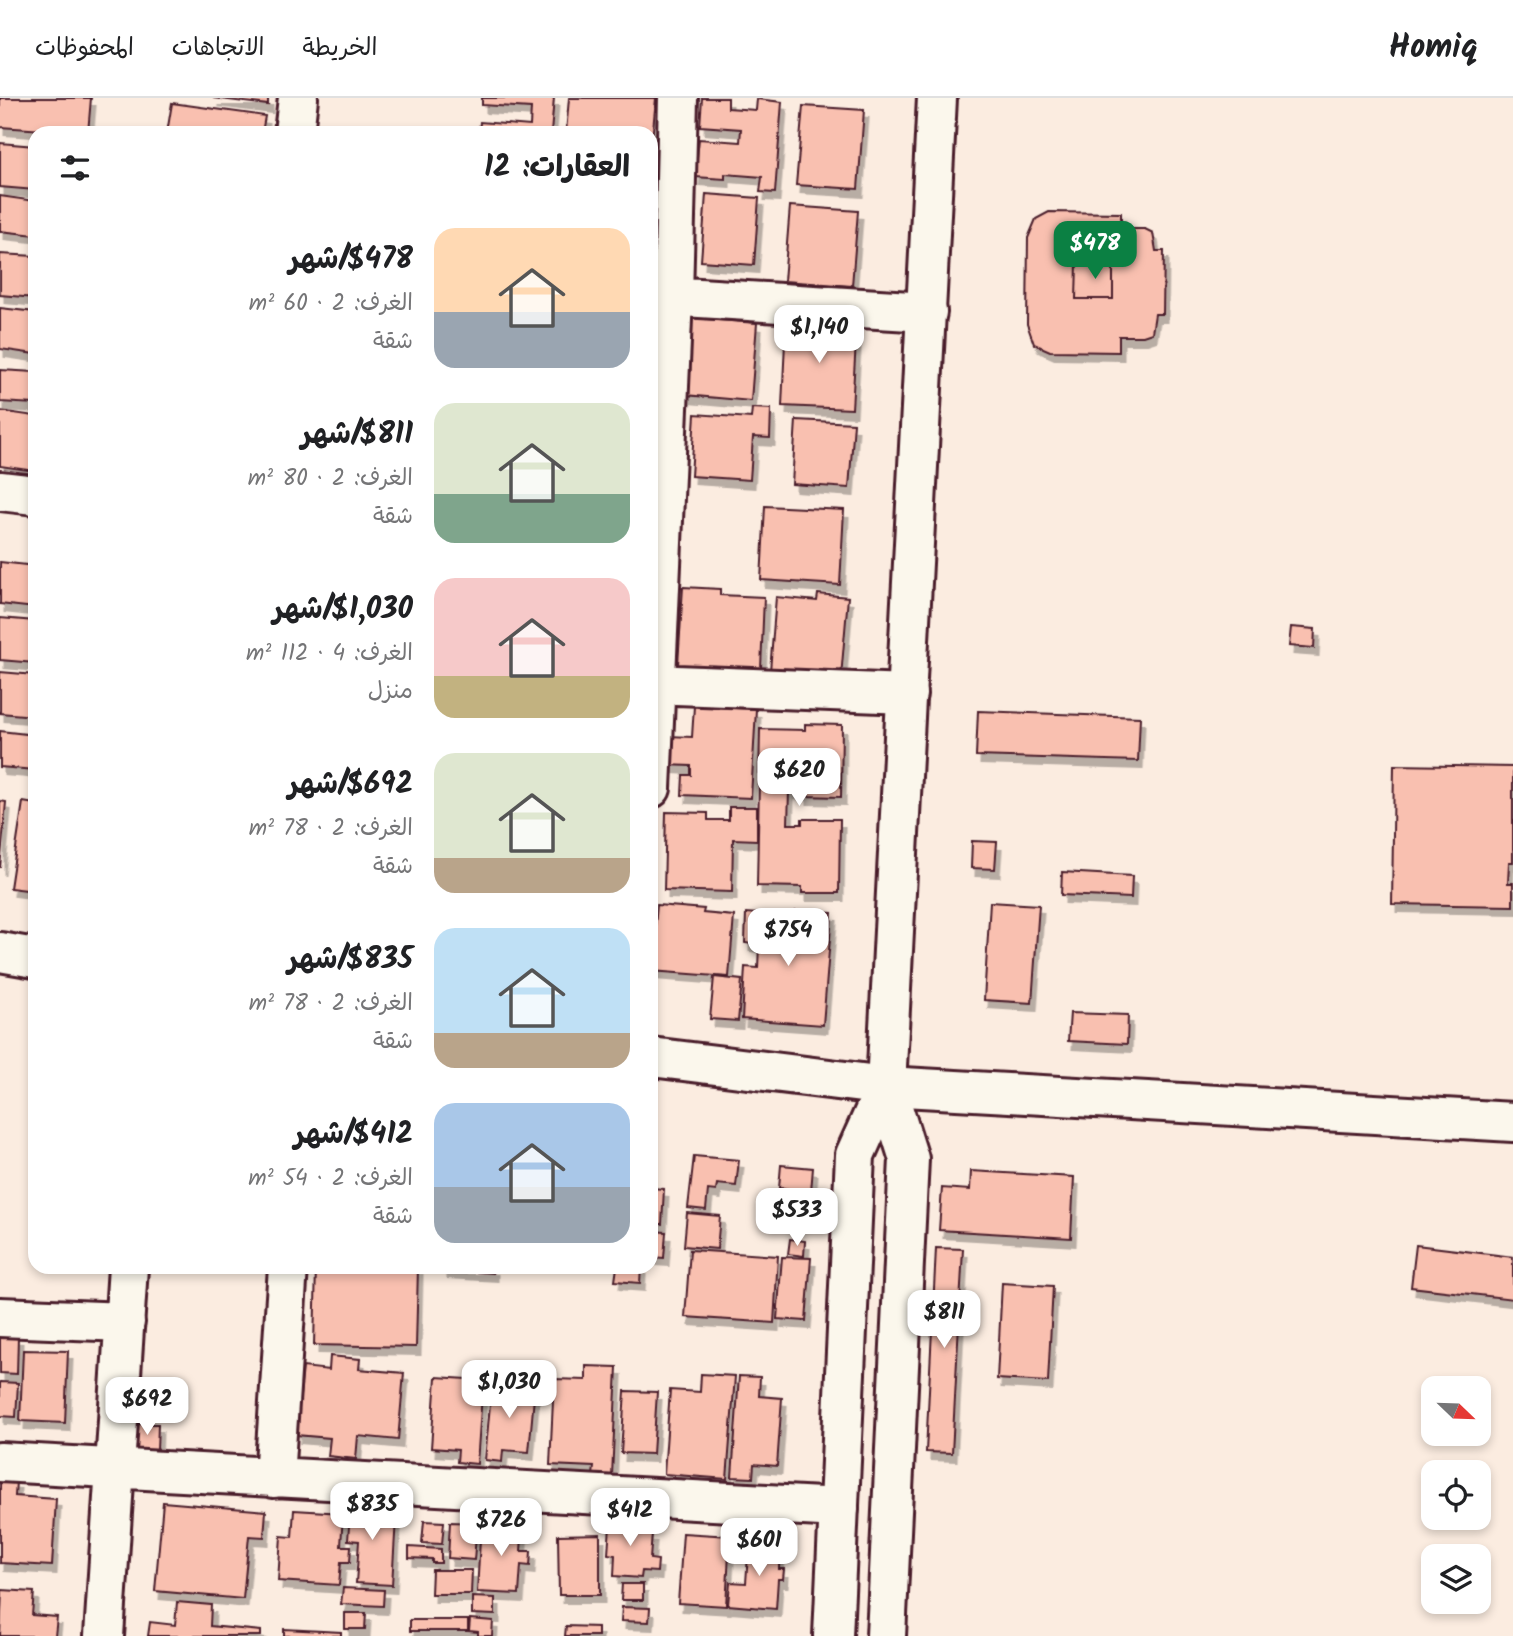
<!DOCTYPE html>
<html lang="ar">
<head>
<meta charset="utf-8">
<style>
	:root { --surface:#fff; --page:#f6f6f6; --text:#202124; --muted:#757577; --line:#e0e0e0; --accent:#0b8043 }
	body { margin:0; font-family:Kalam,"Playpen Sans Arabic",sans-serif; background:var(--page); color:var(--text); direction:rtl; height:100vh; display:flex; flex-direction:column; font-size:26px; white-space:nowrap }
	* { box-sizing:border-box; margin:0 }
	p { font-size:23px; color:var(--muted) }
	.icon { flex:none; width:38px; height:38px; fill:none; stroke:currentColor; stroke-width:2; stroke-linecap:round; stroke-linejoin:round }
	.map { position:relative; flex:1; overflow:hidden; direction:ltr }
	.side { position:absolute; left:28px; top:28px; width:630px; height:1148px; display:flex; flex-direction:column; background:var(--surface); border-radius:21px; box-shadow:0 4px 10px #0003; direction:rtl }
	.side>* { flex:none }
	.needle { width:46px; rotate:113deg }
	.buttons { position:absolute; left:1421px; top:1278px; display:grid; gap:14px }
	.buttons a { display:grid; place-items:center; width:70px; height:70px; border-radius:14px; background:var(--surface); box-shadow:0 4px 10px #0003; font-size:35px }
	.price { position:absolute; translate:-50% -60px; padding:0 16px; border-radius:14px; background:#fff; color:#222; font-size:23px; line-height:46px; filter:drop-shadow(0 2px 4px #0008) }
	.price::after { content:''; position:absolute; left:50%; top:42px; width:21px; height:16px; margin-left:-10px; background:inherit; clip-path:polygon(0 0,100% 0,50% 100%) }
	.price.selected { background:var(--accent); color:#fff }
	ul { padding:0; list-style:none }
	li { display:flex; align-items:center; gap:21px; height:175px; padding:0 28px }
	li span { display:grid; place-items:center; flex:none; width:196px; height:140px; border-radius:21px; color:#555 }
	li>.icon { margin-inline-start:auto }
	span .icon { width:84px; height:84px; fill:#fffc; stroke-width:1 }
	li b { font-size:30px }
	h2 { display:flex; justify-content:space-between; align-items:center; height:84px; padding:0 28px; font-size:30px }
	header { display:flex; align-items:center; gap:42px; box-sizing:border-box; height:98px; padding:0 35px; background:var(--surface); border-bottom:2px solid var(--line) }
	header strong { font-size:33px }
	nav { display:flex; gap:38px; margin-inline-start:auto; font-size:24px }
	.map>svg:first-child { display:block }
</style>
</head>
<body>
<header>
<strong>Homiq</strong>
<nav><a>الخريطة</a><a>الاتجاهات</a><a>المحفوظات</a></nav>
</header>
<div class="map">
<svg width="1513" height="1538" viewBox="0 0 1513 1538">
	<defs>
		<filter id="shadow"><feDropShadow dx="4.5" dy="8" stdDeviation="0" flood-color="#0004"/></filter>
	</defs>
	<rect width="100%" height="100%" fill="#fbece0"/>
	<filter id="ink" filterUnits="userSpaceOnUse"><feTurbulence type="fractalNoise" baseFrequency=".0143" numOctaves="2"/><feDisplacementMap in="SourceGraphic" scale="14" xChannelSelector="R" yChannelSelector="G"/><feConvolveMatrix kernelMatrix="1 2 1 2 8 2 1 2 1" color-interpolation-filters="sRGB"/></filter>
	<g filter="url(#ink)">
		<path fill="#f9c0b0" stroke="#4a1f2b" stroke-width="2" fill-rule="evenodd" filter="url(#shadow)" d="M0 0H91L88 35 0 29Z
			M213 0H268V7Z
			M482 0H554L551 35H479L480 24 530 28 531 10 482 7Z
			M569 0H656L651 53V35H566Z
			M702 0H728V10L756 12 757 1 782 4 775 95 760 94 762 79 725 76V81L695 79 699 41 740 44 741 31 700 28Z
			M172 5 265 18 262 35H167Z
			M803 8 864 12 858 91 796 87Z
			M0 45 35 48V92L0 89Z
			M706 96 759 100 754 167 701 163Z
			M0 98 35 103V137L0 133Z
			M790 108 858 113 852 188 784 183Z
			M1049 114 1121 115V131H1145L1153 135 1156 153H1164L1163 216H1155L1152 235 1143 238H1119V254L1050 253 1034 246 1027 226 1028 140 1036 121ZM1077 165H1113V201H1076Z
			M0 156 35 158V200L0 197Z
			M1077 165H1113V201H1076Z
			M0 210 35 214V256L0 251Z
			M692 220 757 225 751 303 685 297Z
			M786 223 857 226 852 311 782 308Z
			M0 272 35 274V306L0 304Z
			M752 310 771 311 770 340 753 339 750 382 691 378 695 316 751 320Z
			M0 313 35 318V373L0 368Z
			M796 322 854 325 849 390 792 386Z
			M765 408 844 412 840 487 761 482Z
			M0 464 35 468V510L0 506Z
			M683 489 720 491V497L764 499 761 571 678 567Z
			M818 496 848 499 841 579 770 573 776 499 817 503Z
			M0 520 35 523V565L0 562Z
			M1291 529 1315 531 1314 550 1289 548Z
			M0 574 35 577V618L0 615Z
			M694 608 756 611 751 700 682 697 683 677H691V668L666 667 668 638 692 639Z
			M978 613 1140 619 1138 663 976 658Z
			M805 626 842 627 841 699 803 698V694L789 693 788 726H802V721H840L839 795H802V789L757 788 760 631 805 632Z
			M0 633 35 637V672L0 669Z
			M1394 667 1513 669V764H1509L1508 785H1513V808L1392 806Z
			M0 703 6 704 0 770Z
			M23 704 35 706V793L10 790Z
			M729 709H757V742L733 741 732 794 664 792 666 714 708 715V722H729Z
			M972 743 997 744 995 771 971 770Z
			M1062 774 1132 778 1131 800 1061 797Z
			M990 804 1039 807 1032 905 984 902Z
			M657 807 704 811 703 815 734 818 729 879 651 873Z
			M796 813 832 815 823 927 742 921 745 869 758 870 759 847 745 845 746 815 795 819Z
			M714 879 742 882 738 923 710 921Z
			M1070 915 1128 917 1127 946 1068 943Z
			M694 1058 739 1062 736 1088 717 1086 716 1093 708 1092 706 1112 688 1110Z
			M781 1067 813 1070 811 1093 779 1090Z
			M971 1073 1074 1079 1071 1140 939 1132 942 1090 970 1092Z
			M651 1090 664 1091 662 1126H651Z
			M687 1115 720 1118 717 1151 684 1148Z
			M651 1133 666 1134 664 1160 651 1159Z
			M790 1141 805 1143 804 1158 788 1156Z
			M1416 1147 1513 1159V1201L1411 1189Z
			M936 1150 963 1151 952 1355 926 1354Z
			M690 1152 778 1158 774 1225 685 1219Z
			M782 1159 811 1160 806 1223 777 1221Z
			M316 1169H418L416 1249 314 1247Z
			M443 1169H493V1175L443 1172Z
			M617 1169H641L640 1185 615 1183Z
			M1002 1185 1053 1188 1048 1284 997 1281Z
			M0 1237 18 1238 17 1276 0 1275Z
			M23 1252 68 1253 65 1325 20 1323Z
			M330 1258 360 1261 359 1271 404 1275 398 1342 358 1338 356 1361 328 1358 330 1340 296 1337 303 1269 329 1272Z
			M586 1268 617 1269 612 1378 593 1377 594 1369 550 1367 554 1281 586 1282Z
			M701 1276 735 1278 727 1381 664 1376 670 1292 700 1294Z
			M739 1278 760 1279 759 1298 782 1300 777 1368 754 1366 753 1380 732 1379Z
			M436 1279 483 1282 477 1366 457 1364 458 1352 431 1350Z
			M0 1284 18 1285 16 1319 0 1318Z
			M492 1284 535 1288 529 1354 503 1352 502 1364 485 1362Z
			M625 1293 657 1294 653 1356 621 1355Z
			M137 1326H158L157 1353 136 1352Z
			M0 1382 16 1383 15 1398 56 1401 52 1468 0 1465Z
			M351 1399 376 1401 375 1419 396 1420 392 1487 356 1485 359 1443 348 1442Z
			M163 1404 266 1413 264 1439 249 1438 243 1501 155 1493Z
			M294 1412 343 1415 341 1448H351L350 1464H341L339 1487 278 1483 281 1438 292 1439Z
			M611 1414 631 1416 630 1435 652 1436 650 1461 658 1462 657 1474 642 1473 641 1480 614 1478 615 1457 608 1456Z
			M424 1423 444 1424 442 1446 422 1445Z
			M450 1424 477 1425 474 1462 448 1460Z
			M481 1424 523 1426 521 1453H531L530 1468 521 1467 519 1496 477 1494Z
			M683 1435 730 1438 726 1508 678 1505Z
			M600 1436V1497H559L558 1437Z
			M749 1443 780 1445 779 1471H784L783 1481H778L776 1511 728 1507 730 1484 746 1485Z
			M409 1449 441 1451V1465H432V1461L409 1460Z
			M432 1472H472L471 1496H431Z
			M622 1486H643V1502H621Z
			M343 1490 384 1492 383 1508 341 1506Z
			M2 1492 34 1494 32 1517 57 1519 55 1538H0Z
			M472 1499 495 1500V1517L472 1516Z
			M177 1504 211 1507 210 1528 261 1533V1538H148L150 1524 175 1527Z
			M622 1509 650 1510 649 1524 621 1523Z
			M345 1515H366L365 1531H345Z
			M470 1521 493 1523 492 1538H478V1534L469 1533Z
			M410 1522H468V1533H410Z
			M566 1528 598 1529V1538H565Z
			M284 1531 341 1534V1538H284Z"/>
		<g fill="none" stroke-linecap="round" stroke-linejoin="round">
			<g stroke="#4a1f2b" stroke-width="44">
				<path id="street" d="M294 35 298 0
					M651 197 927 214
					M0 393 35 397
					M651 586 907 596
					M651 690 673 199 678 0
					M0 854 35 860
					M651 959 886 988 1513 1024
					M0 1219 125 1224
					M0 1364 839 1410
					M274 1380 288 1169
					M104 1538 128 1169"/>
			</g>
			<g stroke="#4a1f2b" stroke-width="44">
				<path id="secondary" d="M833 1538 855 1057 886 988
					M886 1538 909 1061 886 988 937 0"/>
			</g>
			<use href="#street" stroke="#fbf7ec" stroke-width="38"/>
			<use href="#secondary" stroke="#fbf7ec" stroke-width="38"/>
		</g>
	</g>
</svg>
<div class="buttons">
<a><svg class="needle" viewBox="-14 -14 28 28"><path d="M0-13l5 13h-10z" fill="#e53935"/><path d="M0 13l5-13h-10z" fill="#757577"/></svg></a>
<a><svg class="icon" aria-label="locate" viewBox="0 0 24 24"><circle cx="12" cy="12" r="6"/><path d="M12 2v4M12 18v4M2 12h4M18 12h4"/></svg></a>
<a><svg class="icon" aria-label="layers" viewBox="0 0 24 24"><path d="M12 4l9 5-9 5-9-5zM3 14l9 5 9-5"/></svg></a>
</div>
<b class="price selected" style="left:1095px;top:183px">$478</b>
<b class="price" style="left:819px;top:267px">$1,140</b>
<b class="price" style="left:799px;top:710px">$620</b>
<b class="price" style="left:788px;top:870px">$754</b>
<b class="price" style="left:797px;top:1150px">$533</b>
<b class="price" style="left:944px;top:1252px">$811</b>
<b class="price" style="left:509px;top:1322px">$1,030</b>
<b class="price" style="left:147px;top:1339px">$692</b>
<b class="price" style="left:372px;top:1444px">$835</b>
<b class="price" style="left:630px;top:1450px">$412</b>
<b class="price" style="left:501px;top:1460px">$726</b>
<b class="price" style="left:759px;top:1480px">$601</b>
<section class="side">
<h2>العقارات: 12<svg class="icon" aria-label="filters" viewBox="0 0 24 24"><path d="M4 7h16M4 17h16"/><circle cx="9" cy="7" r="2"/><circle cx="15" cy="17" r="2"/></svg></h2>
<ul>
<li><span style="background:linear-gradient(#ffd9b3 60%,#9aa5b1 0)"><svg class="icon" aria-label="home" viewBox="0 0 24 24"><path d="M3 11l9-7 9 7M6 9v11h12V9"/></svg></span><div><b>$478/شهر</b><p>الغرف: 2 · 60 m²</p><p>شقة</p></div></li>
<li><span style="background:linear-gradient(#dfe7d0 65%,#7fa58c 0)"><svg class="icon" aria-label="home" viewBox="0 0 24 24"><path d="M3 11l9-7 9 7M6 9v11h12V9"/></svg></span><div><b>$811/شهر</b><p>الغرف: 2 · 80 m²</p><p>شقة</p></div></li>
<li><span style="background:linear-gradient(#f6c9c9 70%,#c2b280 0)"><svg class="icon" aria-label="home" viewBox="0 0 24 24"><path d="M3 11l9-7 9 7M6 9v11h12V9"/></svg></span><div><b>$1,030/شهر</b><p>الغرف: 4 · 112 m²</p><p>منزل</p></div></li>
<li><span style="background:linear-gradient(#dfe7d0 75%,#b9a48a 0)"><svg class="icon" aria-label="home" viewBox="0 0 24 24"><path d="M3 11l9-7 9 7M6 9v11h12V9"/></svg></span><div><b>$692/شهر</b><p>الغرف: 2 · 78 m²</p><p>شقة</p></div></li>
<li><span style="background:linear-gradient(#bfe0f5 75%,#b9a48a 0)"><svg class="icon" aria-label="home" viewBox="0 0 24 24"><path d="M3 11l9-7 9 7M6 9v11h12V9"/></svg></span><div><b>$835/شهر</b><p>الغرف: 2 · 78 m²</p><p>شقة</p></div></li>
<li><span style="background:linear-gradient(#a9c7e8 60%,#9aa5b1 0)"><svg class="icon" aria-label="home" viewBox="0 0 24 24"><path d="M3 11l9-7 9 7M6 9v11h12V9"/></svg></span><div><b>$412/شهر</b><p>الغرف: 2 · 54 m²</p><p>شقة</p></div></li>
</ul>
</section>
</div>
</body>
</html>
